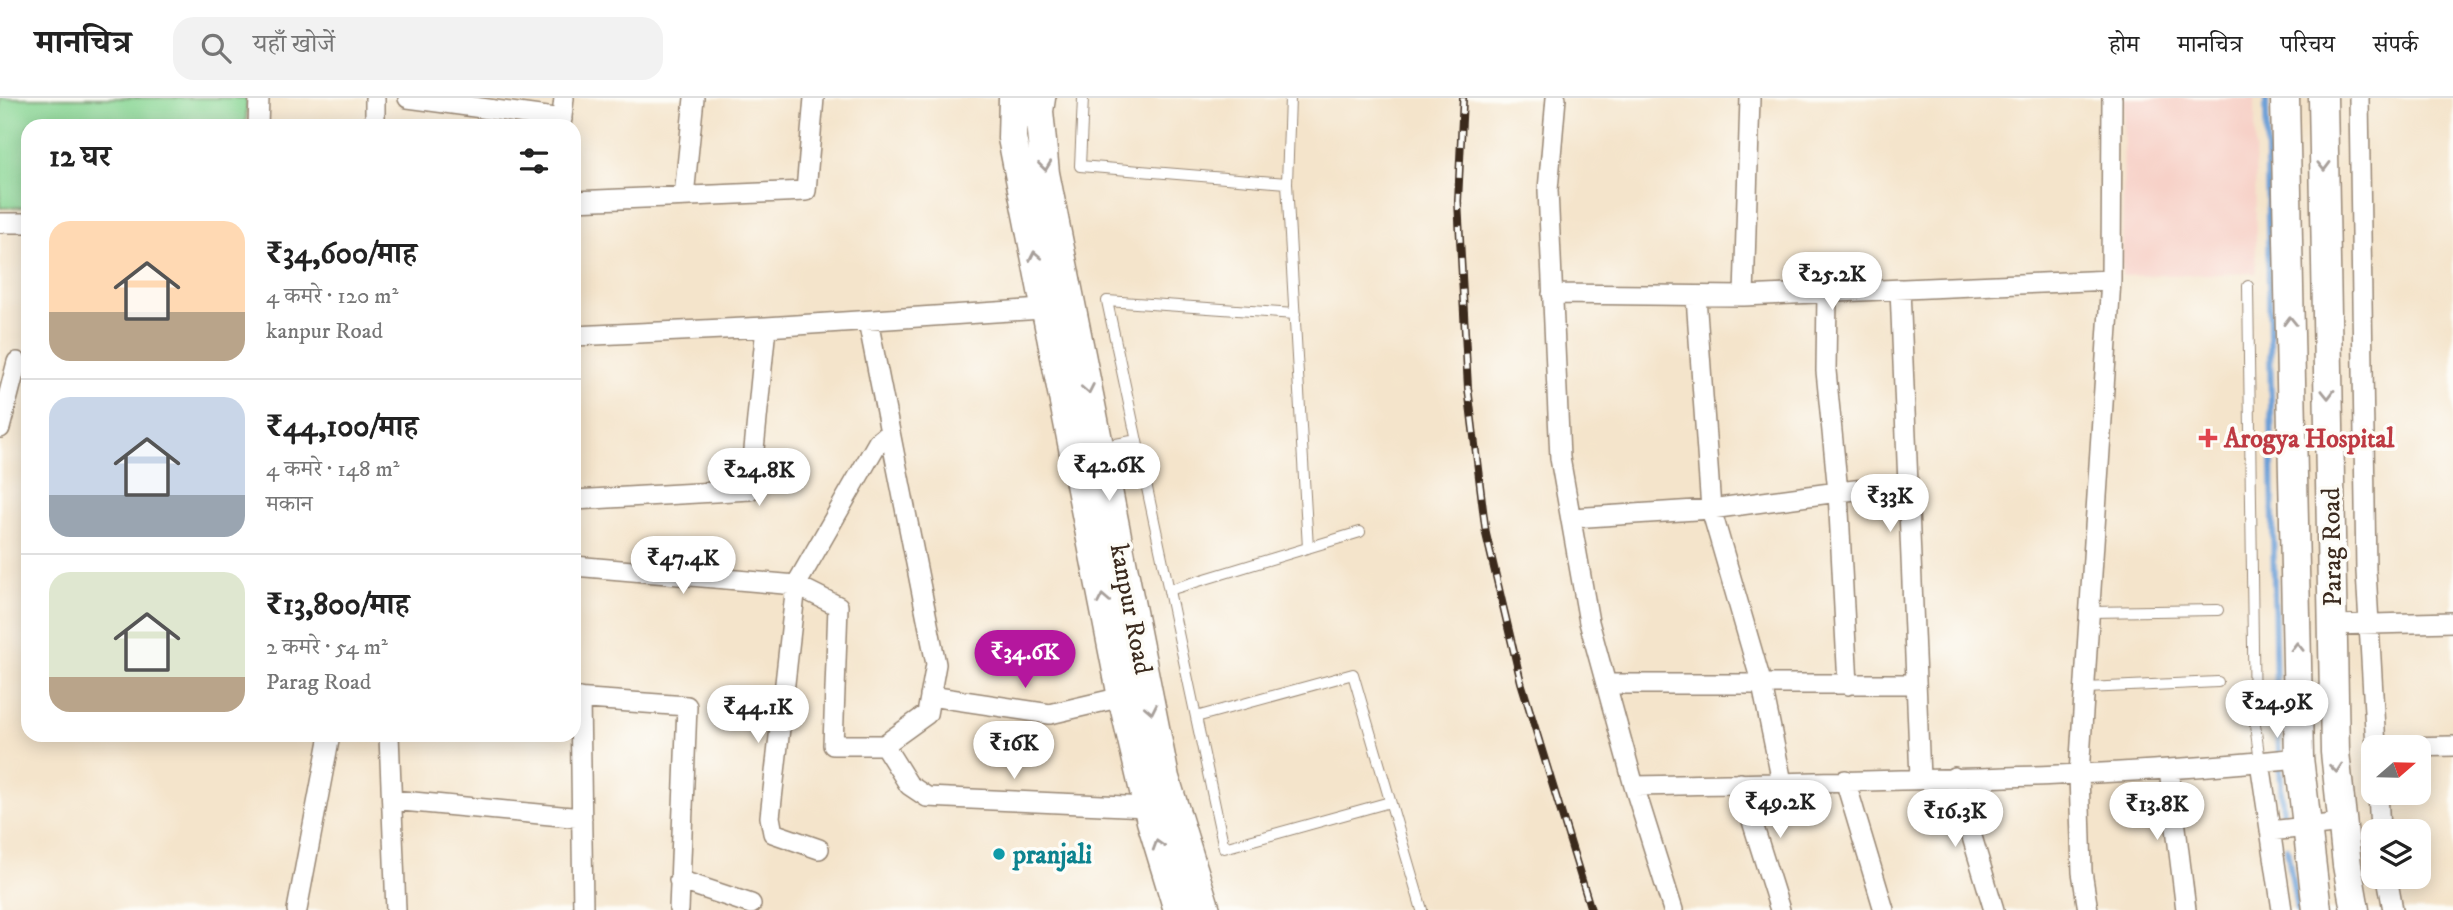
<!DOCTYPE html>
<html lang="hi">
<head>
<meta charset="utf-8">
<style>
	:root { --surface:#fff; --page:#f2f2f2; --text:#222; --muted:#767676; --line:#e0e0e0; --accent:#b5179e }
	body { margin:0; font-family:"IM FELL DW Pica","Noto Serif Devanagari",serif; background:var(--page); color:var(--text); height:100vh; display:flex; flex-direction:column; font-size:26px; white-space:nowrap }
	* { box-sizing:border-box; margin:0 }
	p { font-size:23px; color:var(--muted) }
	.icon { flex:none; width:38px; height:38px; fill:none; stroke:currentColor; stroke-width:2; stroke-linecap:round; stroke-linejoin:round }
	.map { position:relative; flex:1; overflow:hidden }
	.sheet { position:absolute; left:21px; top:21px; width:560px; height:623px; display:flex; flex-direction:column; background:var(--surface); border-radius:21px; box-shadow:0 4px 18px #0003 }
	.sheet>* { flex:none }
	.needle { width:46px; rotate:70deg }
	.fabs { position:absolute; left:2361px; top:637px; display:grid; gap:14px }
	.fabs a { display:grid; place-items:center; width:70px; height:70px; border-radius:14px; background:var(--surface); box-shadow:0 4px 18px #0003; font-size:35px }
	.price { position:absolute; translate:-50% -60px; padding:0 16px; border-radius:24px; background:#fff; color:#222; font-size:23px; line-height:46px; filter:drop-shadow(0 2px 4px #0008) }
	.price::after { content:''; position:absolute; left:50%; top:42px; width:21px; height:16px; margin-left:-10px; background:inherit; clip-path:polygon(0 0,100% 0,50% 100%) }
	.price.current { background:var(--accent); color:#fff }
	ul { padding:0; list-style:none }
	li { display:flex; align-items:center; gap:21px; height:175px; padding:0 28px }
	li+li { border-top:2px solid var(--line) }
	li span { display:grid; place-items:center; flex:none; width:196px; height:140px; border-radius:21px; color:#555 }
	li>.icon { margin-inline-start:auto }
	span .icon { width:84px; height:84px; fill:#fffc; stroke-width:1 }
	li b { font-size:30px }
	h2 { display:flex; justify-content:space-between; align-items:center; height:84px; padding:0 28px; font-size:30px }
	header { display:flex; align-items:center; gap:42px; box-sizing:border-box; height:98px; padding:0 35px; background:var(--surface); border-bottom:2px solid var(--line) }
	header strong { font-size:33px }
	nav { display:flex; gap:38px; margin-inline-start:auto; font-size:24px }
	.search { width:490px; height:63px; background:var(--page); display:flex; align-items:center; gap:18px; box-sizing:border-box; padding:0 24px; border-radius:21px; color:var(--muted); font-size:26px }
	.map>svg:first-child { display:block }
</style>
</head>
<body>
<header>
<strong>मानचित्र</strong>
<div class="search"><svg class="icon" aria-label="search" viewBox="0 0 24 24"><circle cx="10" cy="10" r="6"/><path d="M15 15l6 6"/></svg>यहाँ खोजें</div>
<nav><a>होम</a><a>मानचित्र</a><a>परिचय</a><a>संपर्क</a></nav>
</header>
<div class="map">
<svg width="2453" height="812" viewBox="0 0 2453 812">
	<rect width="100%" height="100%" fill="#fdfcf7"/>
	<filter id="ink" filterUnits="userSpaceOnUse"><feTurbulence type="fractalNoise" baseFrequency=".0143" numOctaves="2"/><feDisplacementMap in="SourceGraphic" scale="14" xChannelSelector="R" yChannelSelector="G"/><feConvolveMatrix kernelMatrix="1 2 1 2 8 2 1 2 1" color-interpolation-filters="sRGB"/></filter>
	<filter id="wash" filterUnits="userSpaceOnUse"><feTurbulence type="fractalNoise" baseFrequency=".00686" numOctaves="4" result="noise"/><feDisplacementMap in="SourceGraphic" scale="28" xChannelSelector="R" yChannelSelector="G"/><feGaussianBlur stdDeviation="1.57" result="paint"/><feColorMatrix in="noise" values="0 0 0 0 0 0 0 0 0 0 0 0 0 0 0 0 0 1.4 0 .05"/><feComposite in="paint" operator="in"/></filter>
	<g filter="url(#wash)">
		<rect width="100%" height="100%" fill="#f4e4cb"/>
		<path fill="#f7d1c8" d="M2124 0H2255L2256 175 2122 178Z"/>
		<path fill="#89d694" stroke="#628059" stroke-width="2" d="M0 0H247L246 28H28V109L0 110Z"/>
		<g fill="none" stroke-linecap="round" stroke-linejoin="round">
			<path stroke="#6a9fd7" stroke-width="6" d="M2266 0 2276 605 2283 718
				M2287 750 2297 812"/>
		</g>
	</g>
	<g filter="url(#ink)">
		<g fill="none" stroke-linecap="round" stroke-linejoin="round">
			<g stroke="#988774" stroke-width="12">
				<path id="lane" d="M1083 0 1080 68 1287 85
					M1290 0 1287 85 1308 450
					M2248 188 2254 619 2260 664
					M1295 216 1107 203 1224 750 1390 704
					M1100 349 1137 342
					M1169 492 1360 434
					M2091 514 2218 512
					M2086 590 2218 584
					M1196 619 1353 576 1422 812"/>
			</g>
			<g stroke="#988774" stroke-width="22">
				<path id="street" d="M375 0V28
					M408 0 562 21
					M1556 0 1548 92 1560 360 1589 524 1634 688 1673 812
					M2359 0 2366 473 2376 649
					M258 28 259 0
					M561 28 564 0
					M684 98 694 0
					M574 103 806 93 814 0
					M0 125H28
					M1900 191 1920 680
					M1552 196 1744 198 2111 182
					M1744 198 1750 0
					M868 223 936 566 927 616 884 647H833L838 508 796 487 878 344 890 334
					M574 238 766 229 1057 210
					M0 330 17 264
					M574 402 750 392 766 229
					M1572 420 1711 411 1696 199
					M574 468 796 487 770 719 773 735 819 751
					M2332 527 2453 524
					M1606 586H1916
					M1848 587 1838 394 1908 386
					M930 598 1050 616 1122 599
					M574 600 687 608 679 812
					M580 600 583 812
					M389 637 396 812
					M884 647 909 687 927 699 1147 709
					M2406 649 2453 648
					M2260 664 2282 812
					M2169 672 2186 812
					M1954 679 1994 812
					M1845 682 1884 812
					M1782 684 1762 587 1711 411 1838 394 1826 273 1827 194
					M1740 685 1780 812
					M1634 688C1856 682 2079 683 2299 660
					M2378 695 2380 733
					M392 702 582 720
					M2270 733 2342 725
					M2387 779 2393 812
					M679 782 751 806
					M297 812 330 637
					M2088 812 2082 774 2079 676 2111 182 2112 0"/>
			</g>
			<g stroke="#988774" stroke-width="31">
				<path id="secondary" d="M1013 0 1012 40 1122 599 1151 723 1178 812
					M1041 0 1039 13 1045 75 1165 680 1206 812
					M2285 0 2299 660 2317 812
					M2323 0 2335 654 2347 767 2355 812"/>
			</g>
			<use href="#lane" stroke="#fff" stroke-width="10"/>
			<use href="#street" stroke="#fff" stroke-width="19"/>
			<use href="#secondary" stroke="#fff" stroke-width="28"/>
			<g stroke="#3b2a1e" stroke-width="8">
				<path id="rail" d="M1463 0 1458 103 1468 290 1486 436 1521 584 1591 812"/>
			</g>
			<use href="#rail" stroke="#fdfcf7" stroke-width="5" stroke-dasharray="16" stroke-linecap="butt"/>
		</g>
		<defs><path id="oneway-chevron" d="M-2-3.5L2.5 0L-2 3.5" fill="none" stroke-width="1.6" stroke-linecap="round" stroke-linejoin="round" transform="scale(1.75)"/></defs>
		<g stroke="#a79f9a">
			<use href="#oneway-chevron" transform="translate(1045 68) rotate(83)"/>
			<use href="#oneway-chevron" transform="translate(2324 68) rotate(89)"/>
			<use href="#oneway-chevron" transform="translate(1035 158) rotate(-101)"/>
			<use href="#oneway-chevron" transform="translate(2290 223) rotate(-91)"/>
			<use href="#oneway-chevron" transform="translate(1088 291) rotate(79)"/>
			<use href="#oneway-chevron" transform="translate(2328 296) rotate(89)"/>
			<use href="#oneway-chevron" transform="translate(1103 501) rotate(-101)"/>
			<use href="#oneway-chevron" transform="translate(2297 549) rotate(-91)"/>
			<use href="#oneway-chevron" transform="translate(1151 611) rotate(79)"/>
			<use href="#oneway-chevron" transform="translate(2336 670) rotate(84)"/>
			<use href="#oneway-chevron" transform="translate(1158 747) rotate(-107)"/>
		</g>
	</g>
	<path fill="#e0444e" stroke="#fdfcf7" stroke-width="2.5" d="M2204.5 329.5h7v7h7v7h-7v7h-7v-7h-7v-7h7z"/>
	<circle fill="#0f9aa8" stroke="#fdfcf7" stroke-width="2.5" cx="999" cy="756" r="7"/>
	<g text-anchor="middle" stroke-width="7" stroke-linejoin="round" paint-order="stroke">
		<g font-size="26" font-weight="bold" fill="#be3a42" stroke="#fdfcf7" text-anchor="start">
			<text x="2224" y="349">Arogya Hospital</text>
		</g>
		<g font-size="26" fill="#3b2a1e" stroke="#fdfcf7">
			<text transform="translate(2331 449) rotate(-91)" y="9">Parag Road</text>
			<text transform="translate(1132 511) rotate(79)" y="9">kanpur Road</text>
		</g>
		<g font-size="26" font-weight="bold" fill="#0d838f" stroke="#fdfcf7" text-anchor="start">
			<text x="1013" y="765">pranjali</text>
		</g>
	</g>
</svg>
<div class="fabs">
<a><svg class="needle" viewBox="-14 -14 28 28"><path d="M0-13l5 13h-10z" fill="#e53935"/><path d="M0 13l5-13h-10z" fill="#767676"/></svg></a>
<a><svg class="icon" aria-label="layers" viewBox="0 0 24 24"><path d="M12 4l9 5-9 5-9-5zM3 14l9 5 9-5"/></svg></a>
</div>
<b class="price" style="left:1832px;top:214px">₹25.2K</b>
<b class="price" style="left:1109px;top:405px">₹42.6K</b>
<b class="price" style="left:759px;top:410px">₹24.8K</b>
<b class="price" style="left:1890px;top:436px">₹33K</b>
<b class="price" style="left:683px;top:498px">₹47.4K</b>
<b class="price current" style="left:1025px;top:592px">₹34.6K</b>
<b class="price" style="left:2277px;top:642px">₹24.9K</b>
<b class="price" style="left:758px;top:647px">₹44.1K</b>
<b class="price" style="left:1014px;top:683px">₹16K</b>
<b class="price" style="left:1780px;top:742px">₹49.2K</b>
<b class="price" style="left:2157px;top:744px">₹13.8K</b>
<b class="price" style="left:1955px;top:751px">₹16.3K</b>
<section class="sheet">
<h2>12 घर<svg class="icon" aria-label="filters" viewBox="0 0 24 24"><path d="M4 7h16M4 17h16"/><circle cx="9" cy="7" r="2"/><circle cx="15" cy="17" r="2"/></svg></h2>
<ul>
<li><span style="background:linear-gradient(#ffd9b3 65%,#b9a48a 0)"><svg class="icon" aria-label="home" viewBox="0 0 24 24"><path d="M3 11l9-7 9 7M6 9v11h12V9"/></svg></span><div><b>₹34,600/माह</b><p>4 कमरे · 120 m²</p><p>kanpur Road</p></div></li>
<li><span style="background:linear-gradient(#c9d6e8 70%,#9aa5b1 0)"><svg class="icon" aria-label="home" viewBox="0 0 24 24"><path d="M3 11l9-7 9 7M6 9v11h12V9"/></svg></span><div><b>₹44,100/माह</b><p>4 कमरे · 148 m²</p><p>मकान</p></div></li>
<li><span style="background:linear-gradient(#dfe7d0 75%,#b9a48a 0)"><svg class="icon" aria-label="home" viewBox="0 0 24 24"><path d="M3 11l9-7 9 7M6 9v11h12V9"/></svg></span><div><b>₹13,800/माह</b><p>2 कमरे · 54 m²</p><p>Parag Road</p></div></li>
</ul>
</section>
</div>
</body>
</html>
